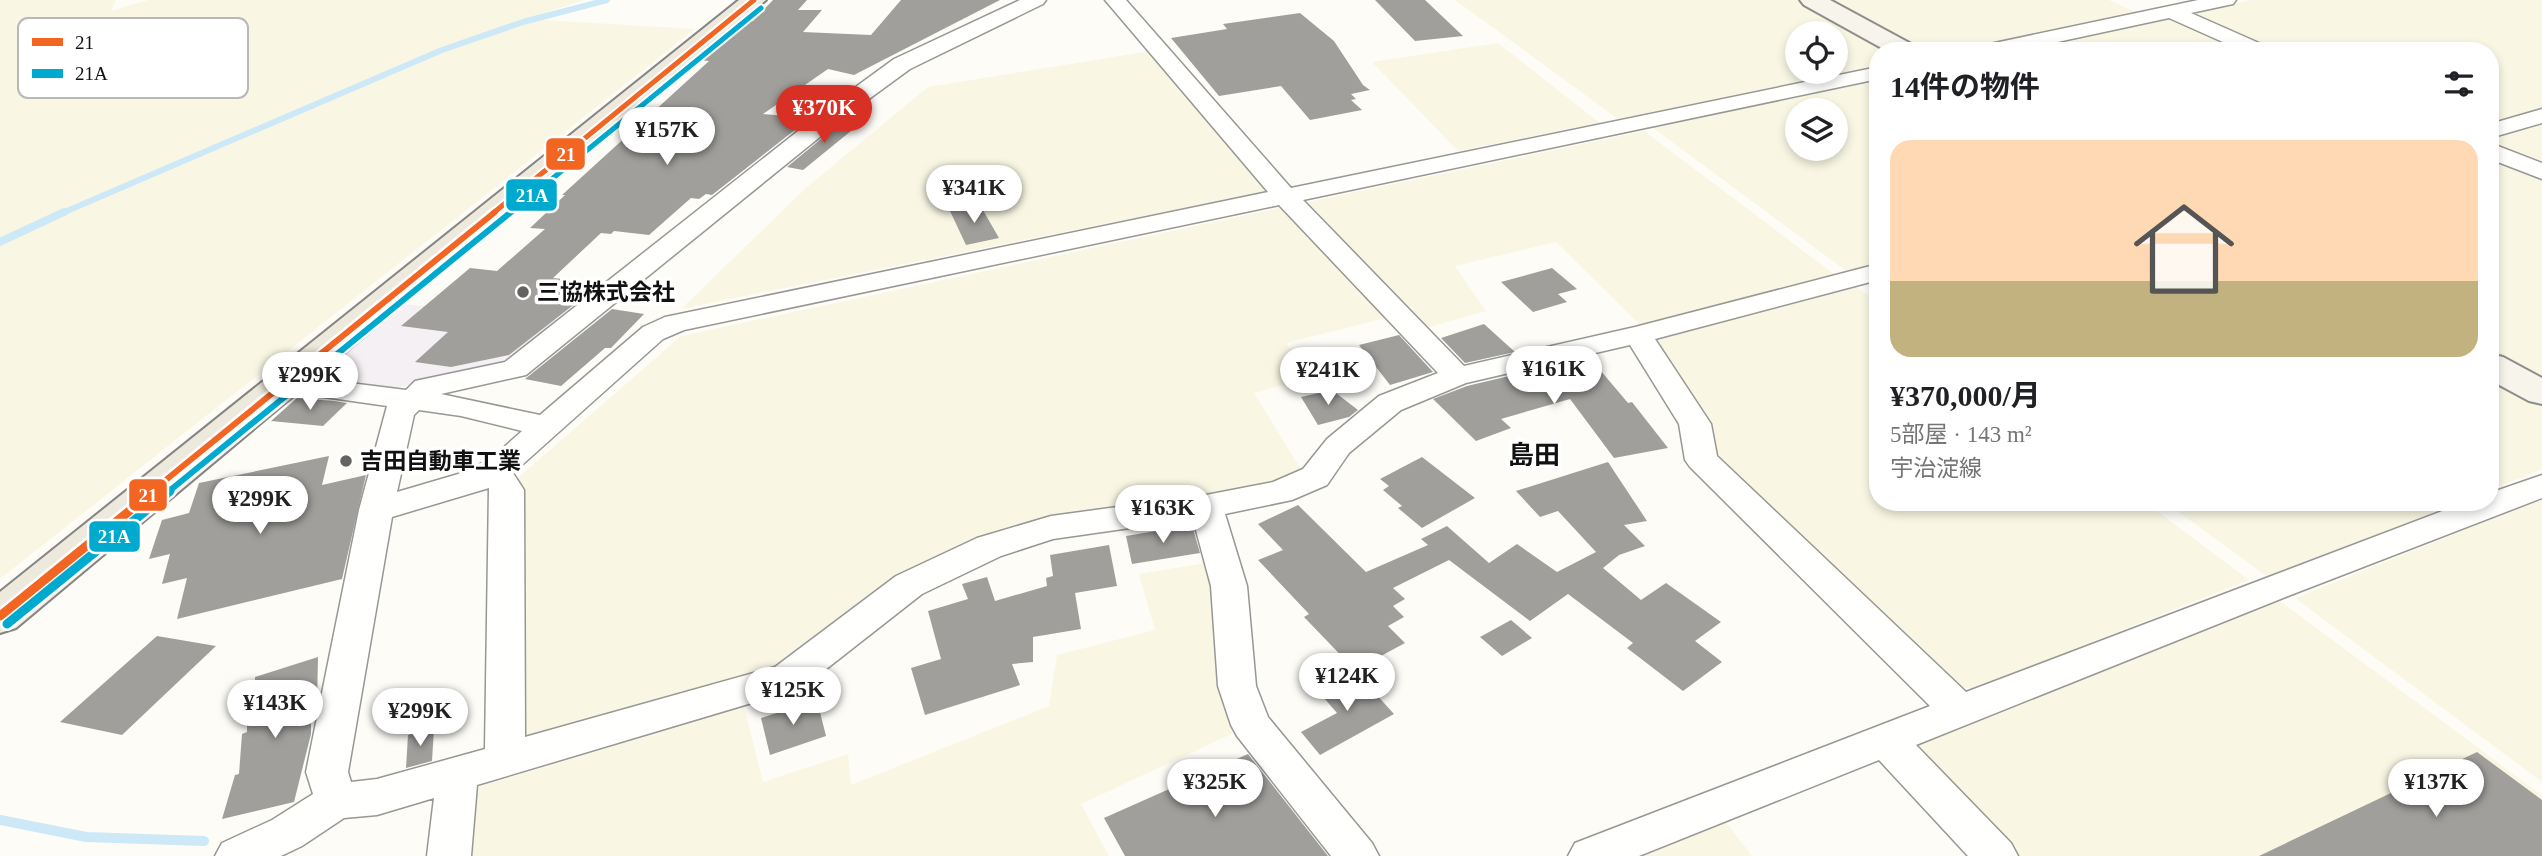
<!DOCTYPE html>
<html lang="ja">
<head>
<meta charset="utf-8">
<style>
	:root { --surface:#fff; --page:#f6f6f6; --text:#202124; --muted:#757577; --accent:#d93025 }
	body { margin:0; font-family:"Times New Roman","Noto Sans JP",serif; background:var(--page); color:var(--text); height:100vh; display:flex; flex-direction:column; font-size:26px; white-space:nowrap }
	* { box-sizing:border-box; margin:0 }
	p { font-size:23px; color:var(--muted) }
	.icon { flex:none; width:38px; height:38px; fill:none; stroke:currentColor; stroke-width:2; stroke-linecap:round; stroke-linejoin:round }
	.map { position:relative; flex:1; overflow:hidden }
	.panel { position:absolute; left:1869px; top:42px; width:630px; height:469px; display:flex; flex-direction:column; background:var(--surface); border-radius:28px; box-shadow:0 4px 10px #0003 }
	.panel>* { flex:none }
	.tools { position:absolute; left:1785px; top:21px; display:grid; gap:14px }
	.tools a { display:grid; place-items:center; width:63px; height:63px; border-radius:50%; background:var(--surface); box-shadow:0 4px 10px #0003; font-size:35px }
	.price { position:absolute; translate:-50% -60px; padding:0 16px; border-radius:24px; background:#fff; color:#222; font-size:23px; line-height:46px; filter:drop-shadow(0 2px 4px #0008) }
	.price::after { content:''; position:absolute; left:50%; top:42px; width:21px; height:16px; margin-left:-10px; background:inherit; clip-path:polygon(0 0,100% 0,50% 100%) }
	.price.selected { background:var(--accent); color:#fff }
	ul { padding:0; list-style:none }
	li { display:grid; align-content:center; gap:14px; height:371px; padding:0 21px }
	li span { display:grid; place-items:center; height:217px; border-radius:21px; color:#555 }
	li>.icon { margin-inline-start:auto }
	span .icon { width:126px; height:126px; fill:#fffc; stroke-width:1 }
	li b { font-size:30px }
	h2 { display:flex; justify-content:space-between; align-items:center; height:84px; padding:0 21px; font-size:30px }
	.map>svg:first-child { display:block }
</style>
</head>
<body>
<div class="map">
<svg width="2542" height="856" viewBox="0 0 2542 856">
	<rect width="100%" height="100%" fill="#fdfcf7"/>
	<path fill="#f5f0f3" d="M405 304 561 321 518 360 395 388 317 377Z"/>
	<path fill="#f9f7e4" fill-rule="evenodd" d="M0 0H116L111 11 148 0H584L527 19 695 29 0 579Z
		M1455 0H1804L1897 51H1878V66L1618 119ZM1797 33H1836V72H1797Z
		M1827 0H2109L2136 12 1954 51H1922Z
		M2251 0H2542V114L2490 127V51H2269L2183 14Z
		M2174 16 2255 51H2006Z
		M1498 43 1600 123 1458 151 1372 62Z
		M1151 51 1268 187 1264 192 681 309 807 187 928 87Z
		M1878 78V266L1849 273 1649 125ZM1797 110H1836V149H1797Z
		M2542 121V169L2490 147V135Z
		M1644 131 1834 274 1833 277 1642 327 1556 242 1455 266 1486 311 1426 328 1308 202Z
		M2490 152 2542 175V382L2490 354Z
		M1284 207 1389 317 1286 343 1312 377 1254 393 1302 471 1294 476 1248 488 1067 516 762 674 511 744 512 483 681 336Z
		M1848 286 1857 287 1878 303V502H2145L2249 580 1972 689 1949 683 1720 460 1700 413 1655 341 1656 337Z
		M2490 379 2542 408V469L2490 490Z
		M2542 499V782L2295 598Z
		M2165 502H2459L2269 578Z
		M1206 563 1213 588 1215 673 1251 725 1081 804 1109 856H469L478 787 744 707 763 782 848 754 851 785 1049 706 1057 655 1155 630 1139 574Z
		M2280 601 2542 795V856H2016L1920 755V741Z
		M1725 821 1752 856H1635Z"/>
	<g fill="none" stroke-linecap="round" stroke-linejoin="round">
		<path stroke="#cde8f7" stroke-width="6" d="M60 214 442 50 523 22 607 0"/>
		<path stroke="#cde8f7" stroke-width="8" d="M0 242 64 212"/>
		<path stroke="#cde8f7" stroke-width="10" d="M0 820 86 837 204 841"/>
	</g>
	<path fill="#a19f9c" d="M773 0H807L798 10H822L803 32 871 35 901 0H1000L854 75 828 69 763 114 810 118 712 195 706 194 699 199 691 198 649 235 614 231 611 234 601 233 553 278 592 282 572 302 576 303 509 355 451 367 415 362 448 332 401 326 470 268 497 271 545 229 530 228 565 195H562L709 61 698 60 747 21H753Z
		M1375 0H1425L1463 36 1415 41Z
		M1300 13 1334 41 1363 85 1370 90 1351 94 1356 99 1351 100 1362 110 1310 120 1281 86 1219 96 1171 38 1227 29 1223 24Z
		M844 120 862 122 803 170 787 167Z
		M980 205 999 238 966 245 950 211Z
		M1552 268 1577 289 1558 294 1567 302 1533 312 1501 282Z
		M612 309 644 314 611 348H605L561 386 525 379Z
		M1484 324 1515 352 1465 363 1441 338Z
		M1399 335 1433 372 1390 385 1359 345Z
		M1595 364 1628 403 1632 402 1668 448 1614 458 1570 399 1501 419 1511 428 1476 441 1433 399 1467 386 1535 370 1551 367 1556 371Z
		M1332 390 1358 410 1349 417 1318 425 1301 397Z
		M297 398 334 401 347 403 323 426 271 421Z
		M329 456 322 485 366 475 342 579 177 619 187 578 162 584 170 554 149 559 162 520 189 513 199 483Z
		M1422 457 1475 498 1422 528 1398 508 1402 506 1383 490 1389 486 1380 479Z
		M1608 462 1647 521 1624 525 1645 546 1619 555 1603 568 1641 600 1666 583 1721 622 1695 641 1722 662 1683 691 1627 648 1633 643 1568 594 1530 621 1449 560 1393 588 1405 599 1393 606 1404 617 1388 626 1405 643 1355 670 1304 617 1309 614 1258 560 1283 550 1258 524 1298 505 1366 572 1428 545 1421 539 1447 526 1489 563 1517 544 1557 572 1596 552 1558 511 1540 517 1516 491Z
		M1192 525 1200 553 1132 564 1126 536Z
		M1109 545 1117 586 1075 593 1081 629 1033 637V662L1012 664 1020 685 925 715 911 668 941 659 928 611 968 599 962 584 987 577 995 601 1047 586 1046 578 1053 576 1050 555Z
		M1511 620 1532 638 1502 656 1480 637Z
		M157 636 216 646 122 735 60 722Z
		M318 657 317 705 311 707V734L294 802 222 819 235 775 239 774 242 734 247 732V715L251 713 255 695V677Z
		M1354 670 1394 714 1320 755 1301 732 1337 713 1317 690Z
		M817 700 826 736 770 755 761 718Z
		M434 728 432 761 406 768 408 735Z
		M2477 752 2542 800V856H2259Z
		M1248 754 1328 856H1125L1104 818Z"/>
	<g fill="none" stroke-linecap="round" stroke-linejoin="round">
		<g stroke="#979795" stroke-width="3">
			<path id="street" d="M1020 0H1046L1043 4 910 69 847 115 526 375 441 394 540 415 643 327 665 317 1268 192 1105 0H1126L1291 188 1878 67V79L1303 200 1464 366 1635 327 1878 264V280L1655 339 1711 424 1717 456 1966 692 2466 502H2490V493L2542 475V498L2283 598 1916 745 2011 843 2018 856H1968L1879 760 1639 856H1568L1575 843 1930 706 1690 467 1685 460 1679 424 1630 345 1466 383 1401 410 1349 453 1327 485 1292 500 1225 514 1247 586 1256 686 1268 717 1372 843 1379 856H1331L1237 736 1231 725 1218 686 1211 586 1193 519 1053 539 1001 556 922 594 802 688 477 785 471 856H427L434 798 377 815 344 818 302 846 281 856H215L222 843 272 820 313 794 306 772 359 510 387 406 275 390 271 384 275 378 286 375 406 390 415 381 505 362 831 105 894 59ZM1279 205 1438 373 1379 396 1327 439 1303 469 1273 482 1206 495 1051 516 977 538 896 576 775 667 525 737 524 490 513 473 663 339 684 330ZM419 410 461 416 522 431 493 457 465 472 397 492 414 415ZM489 488 485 749 377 779 351 782 348 772 392 517Z
				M2198 0H2236L2233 4 2191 13 2268 47 2271 51H2243L2169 18 2016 51H1975L1978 47 1985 45Z
				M2542 109V123L2490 138V124Z
				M2490 143 2542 163V179L2490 159Z"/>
		</g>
		<g stroke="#8e8d8b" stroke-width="4">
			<path id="secondary" d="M1800 0H1830L1915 46 1919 51H1887L1804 5Z
				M2490 354 2503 357 2542 378V404L2529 401 2490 380Z"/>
		</g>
		<g stroke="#858482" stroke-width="4">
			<path id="primary" d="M739 0H766L16 628 0 633V592Z"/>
		</g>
		<use href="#street" fill="#fffffe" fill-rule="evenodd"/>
		<use href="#secondary" fill="#f6f4eb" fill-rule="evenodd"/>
		<use href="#primary" fill="#ede9dc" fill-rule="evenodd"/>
		<g stroke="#fff" stroke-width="9">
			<path id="bus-1-far2" d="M492 214 754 0"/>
		</g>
		<g stroke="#fff" stroke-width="11">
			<path id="bus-1-far1" d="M151 492 495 212"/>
		</g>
		<g stroke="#fff" stroke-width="14">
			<path id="bus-1" d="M0 616 154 491"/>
		</g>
		<g stroke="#fff" stroke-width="9">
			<path id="bus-2-far2" d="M509 214 761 8"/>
		</g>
		<g stroke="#fff" stroke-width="11">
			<path id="bus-2-far1" d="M168 492 511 212"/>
		</g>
		<g stroke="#fff" stroke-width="14">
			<path id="bus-2" d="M7 624 170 491"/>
		</g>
		<use href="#bus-1-far2" stroke="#f26522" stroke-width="5"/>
		<use href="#bus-1-far1" stroke="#f26522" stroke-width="6"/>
		<use href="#bus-1" stroke="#f26522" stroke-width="9"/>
		<use href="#bus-2-far2" stroke="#00a9ce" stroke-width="5"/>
		<use href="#bus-2-far1" stroke="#00a9ce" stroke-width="6"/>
		<use href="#bus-2" stroke="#00a9ce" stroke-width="9"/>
	</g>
	<g fill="#646362" stroke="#fff" stroke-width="2.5">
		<circle cx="523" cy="292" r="7"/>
		<circle cx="346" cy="461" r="7"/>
	</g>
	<g text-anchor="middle" stroke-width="7" stroke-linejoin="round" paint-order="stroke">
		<g font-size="23" font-weight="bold" fill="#111" stroke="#fff" text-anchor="start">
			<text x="537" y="300">三協株式会社</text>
			<text x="360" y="469">吉田自動車工業</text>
		</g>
		<g font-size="26" font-weight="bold" fill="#111" stroke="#fff">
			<text x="1534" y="464">島田</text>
		</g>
	</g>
	<rect x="18" y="18" width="230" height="80" rx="10" fill="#fff" stroke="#b8b8b8" stroke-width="2"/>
	<rect x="32" y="38" width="31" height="8" fill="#f26522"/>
	<rect x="32" y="69" width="31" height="9" fill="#00a9ce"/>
	<g font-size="19" fill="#111">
		<text x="75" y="49">21</text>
		<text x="75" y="80">21A</text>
	</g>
	<g stroke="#fff" stroke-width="2.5">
		<rect x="545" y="137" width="41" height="34" rx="7" fill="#f26522"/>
		<rect x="505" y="178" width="53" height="34" rx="7" fill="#00a9ce"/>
		<rect x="128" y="478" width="40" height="34" rx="7" fill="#f26522"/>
		<rect x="88" y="520" width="53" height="33" rx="7" fill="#00a9ce"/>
	</g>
	<g font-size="19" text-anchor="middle" font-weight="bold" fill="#fff">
		<text x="566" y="161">21</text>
		<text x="532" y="202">21A</text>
		<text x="148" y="502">21</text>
		<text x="114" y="543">21A</text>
	</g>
</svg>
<div class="tools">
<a><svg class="icon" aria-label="locate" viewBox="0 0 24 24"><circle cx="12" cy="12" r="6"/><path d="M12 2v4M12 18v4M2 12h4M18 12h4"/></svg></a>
<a><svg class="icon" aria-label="layers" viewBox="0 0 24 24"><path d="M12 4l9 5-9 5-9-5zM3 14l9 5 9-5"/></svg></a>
</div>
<b class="price selected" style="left:824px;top:145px">¥370K</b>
<b class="price" style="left:667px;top:167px">¥157K</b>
<b class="price" style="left:974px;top:225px">¥341K</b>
<b class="price" style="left:1554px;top:406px">¥161K</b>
<b class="price" style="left:1328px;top:407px">¥241K</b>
<b class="price" style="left:310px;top:412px">¥299K</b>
<b class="price" style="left:260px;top:536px">¥299K</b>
<b class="price" style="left:1163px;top:545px">¥163K</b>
<b class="price" style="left:1347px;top:713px">¥124K</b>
<b class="price" style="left:793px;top:727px">¥125K</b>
<b class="price" style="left:275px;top:740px">¥143K</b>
<b class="price" style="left:420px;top:748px">¥299K</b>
<b class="price" style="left:1215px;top:819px">¥325K</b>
<b class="price" style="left:2436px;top:819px">¥137K</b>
<section class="panel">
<h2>14件の物件<svg class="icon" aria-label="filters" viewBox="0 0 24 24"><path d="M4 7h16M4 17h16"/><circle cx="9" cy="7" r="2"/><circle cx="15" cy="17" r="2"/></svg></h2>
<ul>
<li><span style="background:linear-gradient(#ffd9b3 65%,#c2b280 0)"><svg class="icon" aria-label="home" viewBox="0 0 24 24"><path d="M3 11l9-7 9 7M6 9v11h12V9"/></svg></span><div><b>¥370,000/月</b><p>5部屋 · 143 m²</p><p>宇治淀線</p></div></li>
</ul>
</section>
</div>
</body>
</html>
